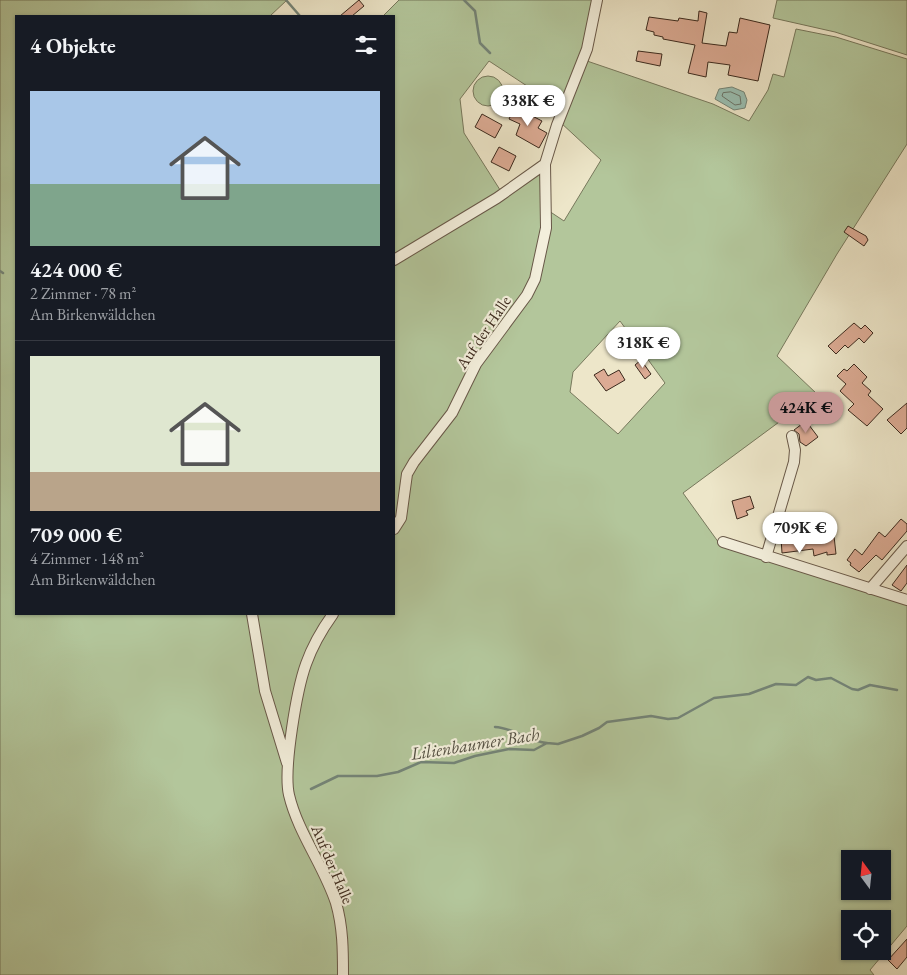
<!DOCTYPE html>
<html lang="de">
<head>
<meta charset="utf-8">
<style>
	:root { --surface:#171b24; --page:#20242c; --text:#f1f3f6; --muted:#9ea1a6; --line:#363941; --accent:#c59692 }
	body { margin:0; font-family:"EB Garamond",serif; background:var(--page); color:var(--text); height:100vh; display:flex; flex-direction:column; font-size:19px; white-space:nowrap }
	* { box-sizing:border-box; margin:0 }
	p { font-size:16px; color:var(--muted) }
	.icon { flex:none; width:28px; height:28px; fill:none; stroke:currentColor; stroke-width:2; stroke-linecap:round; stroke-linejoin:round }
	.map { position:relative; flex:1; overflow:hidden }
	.details { position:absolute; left:15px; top:15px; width:380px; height:600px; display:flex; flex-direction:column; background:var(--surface); border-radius:0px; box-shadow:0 1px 4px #0004 }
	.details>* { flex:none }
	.needle { width:32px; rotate:345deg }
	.controls { position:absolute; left:841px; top:850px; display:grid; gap:10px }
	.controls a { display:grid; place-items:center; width:50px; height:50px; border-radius:0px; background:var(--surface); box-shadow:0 1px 4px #0004; font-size:25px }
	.price { position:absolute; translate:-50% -42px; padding:0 11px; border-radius:18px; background:#fff; color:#222; font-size:16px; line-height:32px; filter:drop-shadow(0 1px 2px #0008) }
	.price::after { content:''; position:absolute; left:50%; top:30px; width:15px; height:11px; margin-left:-8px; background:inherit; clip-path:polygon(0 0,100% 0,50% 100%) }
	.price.active { background:var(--accent); color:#111 }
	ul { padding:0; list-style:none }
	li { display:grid; align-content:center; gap:10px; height:265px; padding:0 15px }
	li+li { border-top:1px solid var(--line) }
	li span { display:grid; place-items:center; height:155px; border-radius:0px; color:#555 }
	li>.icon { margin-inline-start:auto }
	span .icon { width:90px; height:90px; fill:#fffc; stroke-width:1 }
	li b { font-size:21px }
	h2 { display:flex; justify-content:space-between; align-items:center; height:60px; padding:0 15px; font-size:21px }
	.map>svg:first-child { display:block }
</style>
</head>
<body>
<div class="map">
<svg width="907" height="975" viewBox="0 0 907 975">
	<rect width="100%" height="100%" fill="#ede6c9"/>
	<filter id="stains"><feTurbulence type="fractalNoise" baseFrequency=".004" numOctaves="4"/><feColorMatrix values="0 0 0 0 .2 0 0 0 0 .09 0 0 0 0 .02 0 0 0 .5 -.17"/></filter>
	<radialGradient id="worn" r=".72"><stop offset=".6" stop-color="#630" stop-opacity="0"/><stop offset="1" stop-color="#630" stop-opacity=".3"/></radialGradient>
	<path fill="#b3c69b" stroke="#77785c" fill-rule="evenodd" d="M0 0H287L270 16H16V614H394V263L535 174 541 175 544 201 534 284 549 211 564 221 601 160 560 122 587 61 713 104 749 121 768 90 773 74 784 77 796 29 836 37 907 59V144L837 254 777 356 817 394 683 493 719 543 907 603V926L870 970 874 975H0ZM620 321 665 383 618 434 570 392 573 372ZM850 859H882V891H850ZM850 919H882V951H850Z
		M399 0H596L592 18 562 109 489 61 460 99 464 133 502 193 394 257V16H383Z
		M777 0H907V55L835 32 773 18Z
		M473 91a15 15 0 1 1 30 0a15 15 0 1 1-30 0Z"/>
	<path fill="#9ac0b3" stroke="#748477" d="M732 87 744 92 747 100 745 108 734 110 715 99 719 89Z"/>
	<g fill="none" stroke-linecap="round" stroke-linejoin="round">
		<path stroke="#6a7468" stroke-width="1" d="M731 92 740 96 741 104 735 105 722 96 723 93Z"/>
		<path stroke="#748477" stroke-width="2.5" d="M286 0 300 16
			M464 0 475 11 480 43 490 53
			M0 271 3 273
			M495 727C514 728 528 741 547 743
			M311 789 338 776H377L398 772 421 762 454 763 475 756 509 749 534 750 547 743 558 744 582 736 599 728 607 722 651 716 668 719 678 718 714 698 749 694 776 684 796 685 808 677 816 680 831 678 852 689 858 690 870 685 897 690"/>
	</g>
	<path fill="#dcab94" stroke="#3b291d" d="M359 0 364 6 352 16H340Z
		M699 11 707 13 702 43 726 46 729 32 737 33 740 18 770 25 758 81 728 75 730 65 708 62 706 77 688 73 695 45 663 39V37L654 35V32L646 30 649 17 678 21 679 18 698 21Z
		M638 51 662 54 660 66 636 61Z
		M515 107 542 121 538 128 547 133 539 148 516 135 520 124 509 119Z
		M482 114 502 125 495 138 475 127Z
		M499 147 516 156 509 171 491 162Z
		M848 226 866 236 868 240 864 246 844 232Z
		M854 323 861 329 865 325 873 333 864 343 859 338 848 348 845 345 836 354 828 346Z
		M641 360 651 374 645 379 635 365Z
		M854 364 867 377 862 383 871 391 868 395 883 409 867 426 848 410 854 404 840 391 846 384 837 376 844 369 847 371Z
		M604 369 608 376 619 370 625 380 606 391 594 375Z
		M907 403V428L901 434 887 420Z
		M806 421 818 437 806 446 800 442 799 434 794 430Z
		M750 496 754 508 746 511 748 515 737 519 732 501Z
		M901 519 907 524V531L882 560 876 555 859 572 850 565 851 563 847 560 855 549 862 555 879 532 885 537Z
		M803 534V539L834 536 836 554 827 555V552L814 556 813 549 782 553 781 538Z
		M907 565V583L901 591 892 585Z
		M907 939V957L897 969 888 960Z"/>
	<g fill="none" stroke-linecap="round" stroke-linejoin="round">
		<g stroke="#685848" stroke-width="12">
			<path id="street" d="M394 260 497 198 545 164
				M394 529 401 518 407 474 414 462 452 413 476 364 527 295 535 279 546 228 545 164 557 125 587 49 597 0
				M723 542 907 600
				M766 557 794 462 795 450 792 436
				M870 589 907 546
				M252 614 265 691 287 763
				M333 614C323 628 312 647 306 664 297 689 283 769 289 795 298 833 324 866 336 903 343 927 343 951 343 975"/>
		</g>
		<use href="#street" stroke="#f3efdc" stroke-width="10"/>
	</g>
	<g text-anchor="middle" stroke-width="4.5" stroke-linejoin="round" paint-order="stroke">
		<g font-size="16" fill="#3b291d" stroke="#f3efdc">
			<text transform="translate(483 332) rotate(-56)" y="6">Auf der Halle</text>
			<text transform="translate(333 864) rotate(67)" y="6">Auf der Halle</text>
		</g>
		<g font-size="18" font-style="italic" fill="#534f42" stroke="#f3efdc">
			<text transform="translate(475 744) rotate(-9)" y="6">Lilienbaumer Bach</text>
		</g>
	</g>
	<rect width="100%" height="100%" filter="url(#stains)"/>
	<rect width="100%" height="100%" fill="url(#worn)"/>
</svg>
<div class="controls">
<a><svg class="needle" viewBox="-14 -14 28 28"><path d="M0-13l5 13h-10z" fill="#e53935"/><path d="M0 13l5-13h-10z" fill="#9ea1a6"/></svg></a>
<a><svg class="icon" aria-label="locate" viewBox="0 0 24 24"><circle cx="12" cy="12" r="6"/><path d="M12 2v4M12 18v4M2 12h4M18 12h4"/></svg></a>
</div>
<b class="price" style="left:528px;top:127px">338K €</b>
<b class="price" style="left:643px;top:369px">318K €</b>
<b class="price active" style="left:806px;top:434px">424K €</b>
<b class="price" style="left:800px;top:554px">709K €</b>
<section class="details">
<h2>4 Objekte<svg class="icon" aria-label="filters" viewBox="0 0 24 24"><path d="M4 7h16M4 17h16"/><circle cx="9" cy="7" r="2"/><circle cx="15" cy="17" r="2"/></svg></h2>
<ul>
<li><span style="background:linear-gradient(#a9c7e8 60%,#7fa58c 0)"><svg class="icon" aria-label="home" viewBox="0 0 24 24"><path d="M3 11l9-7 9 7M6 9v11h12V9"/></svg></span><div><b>424 000 €</b><p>2 Zimmer · 78 m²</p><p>Am Birkenwäldchen</p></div></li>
<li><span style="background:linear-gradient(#dfe7d0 75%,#b9a48a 0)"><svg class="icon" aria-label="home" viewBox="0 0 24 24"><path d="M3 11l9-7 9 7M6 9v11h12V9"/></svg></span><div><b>709 000 €</b><p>4 Zimmer · 148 m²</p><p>Am Birkenwäldchen</p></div></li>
</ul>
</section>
</div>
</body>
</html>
